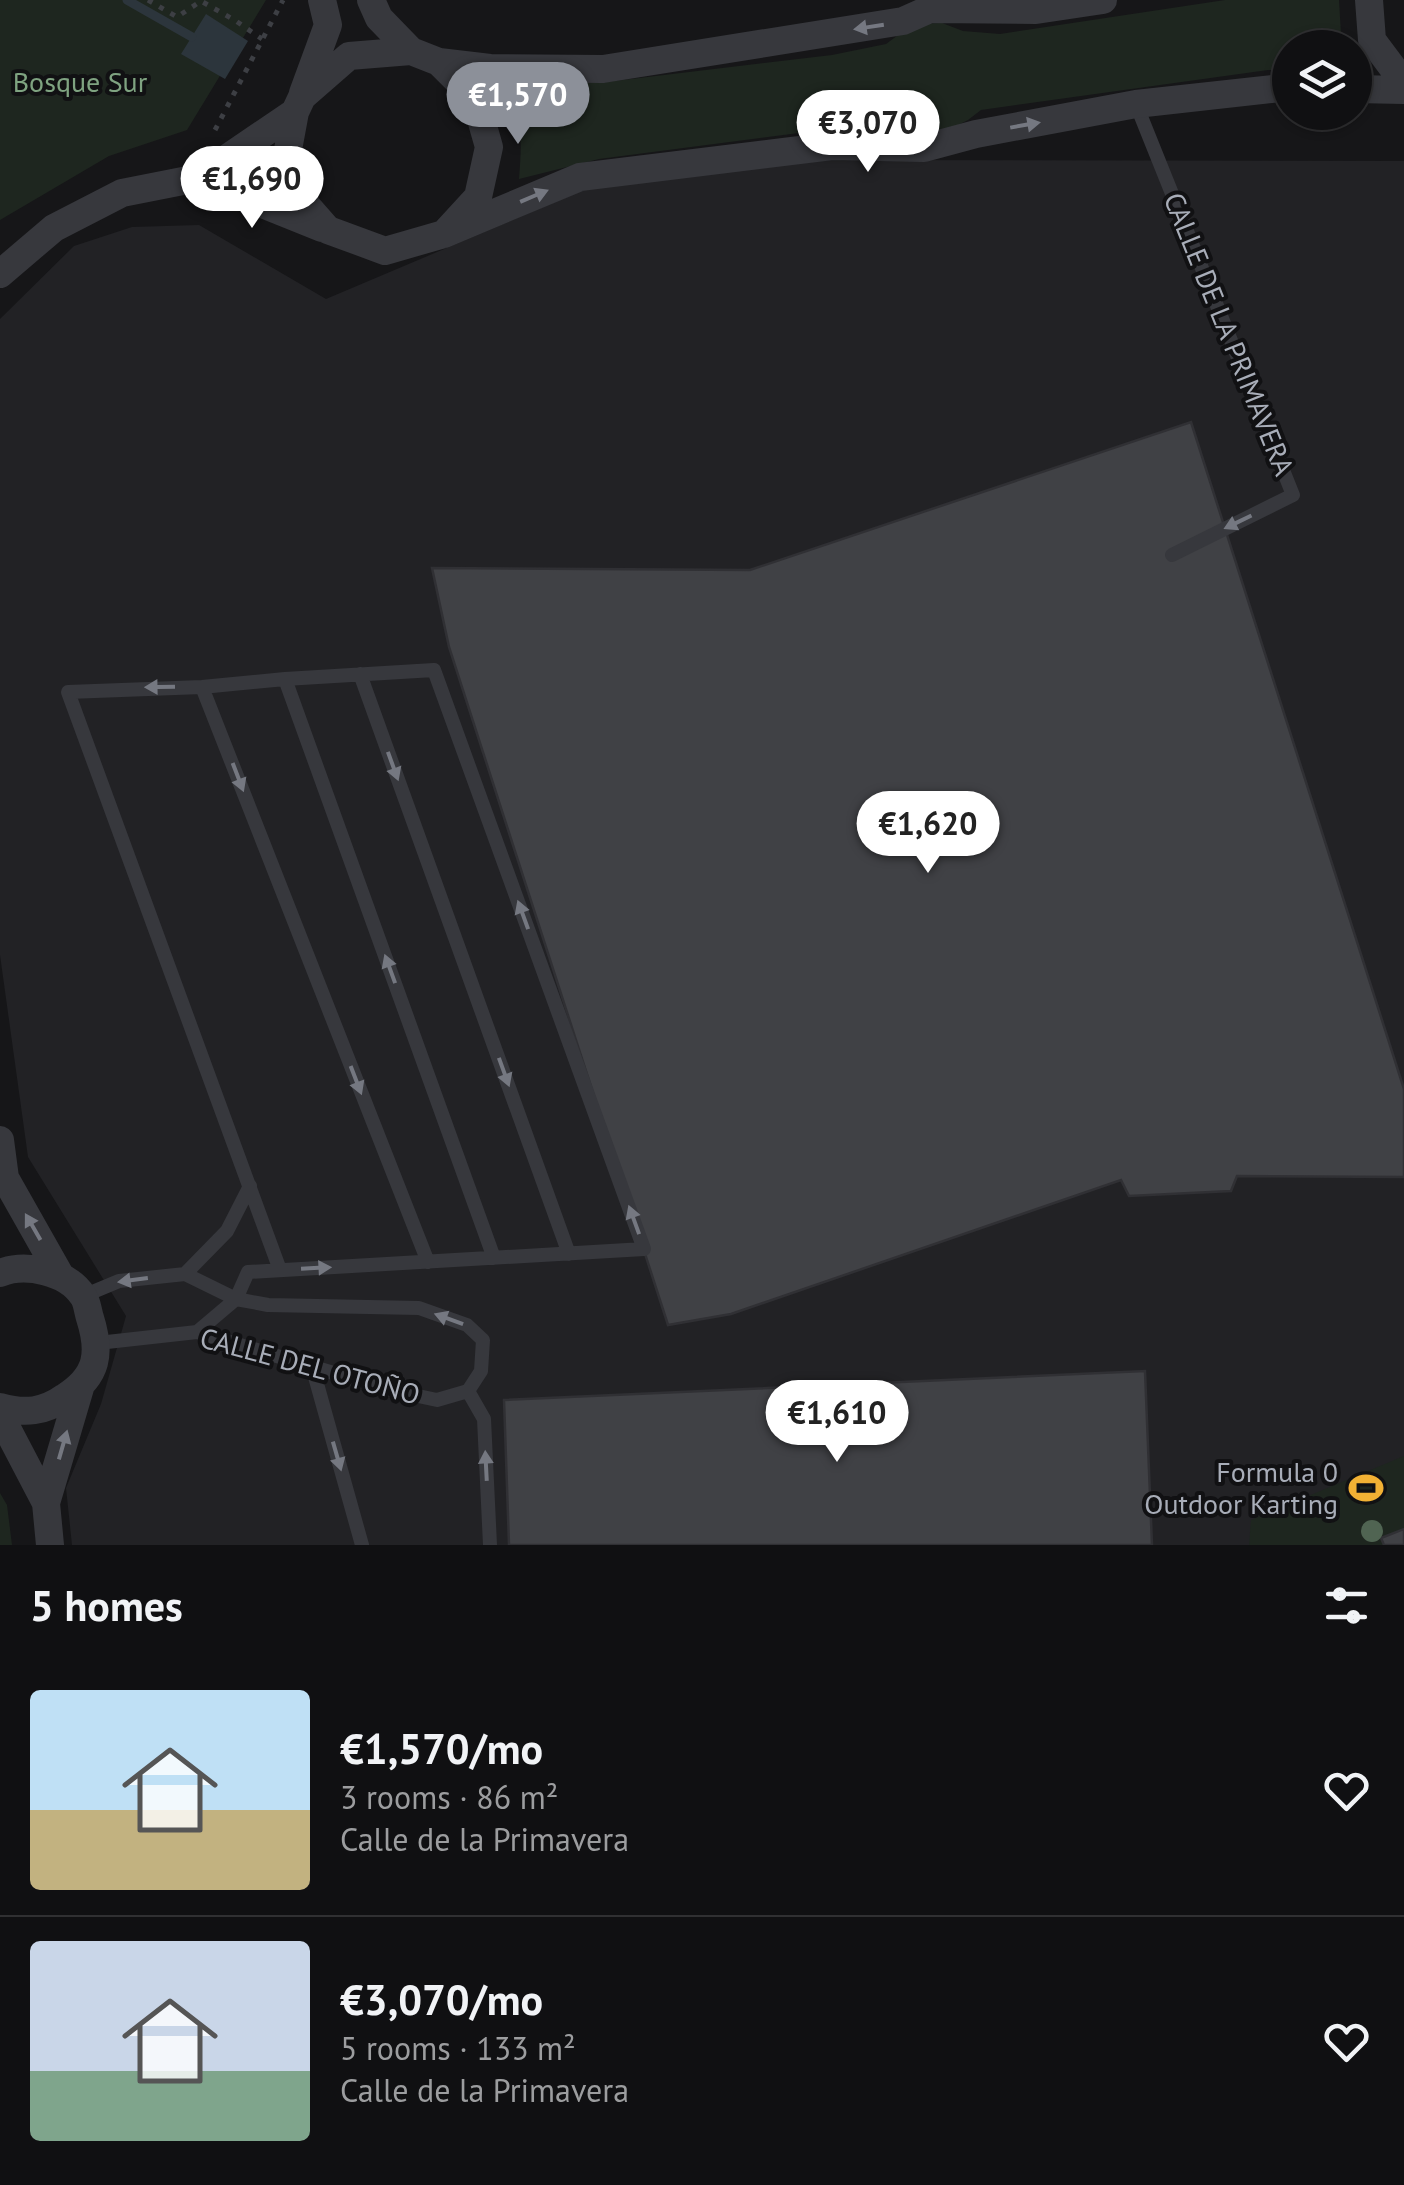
<!DOCTYPE html>
<html lang="en">
<head>
<meta charset="utf-8">
<style>
	:root { --surface:#101012; --page:#19191b; --text:#f1f3f6; --muted:#9c9d9f; --line:#303032; --accent:#8c9099 }
	body { margin:0; font-family:"PT Sans",sans-serif; background:var(--page); color:var(--text); height:100vh; display:flex; flex-direction:column; font-size:38px; white-space:nowrap }
	* { box-sizing:border-box; margin:0 }
	p { font-size:32px; color:var(--muted) }
	.icon { flex:none; width:55px; height:55px; fill:none; stroke:currentColor; stroke-width:2; stroke-linecap:round; stroke-linejoin:round }
	.map { position:relative; height:1545px; overflow:hidden }
	.sheet { display:flex; flex-direction:column; background:var(--surface); flex:1 }
	.sheet>* { flex:none }
	.fabs { position:absolute; left:1272px; top:30px; display:grid; gap:20px }
	.fabs a { display:grid; place-items:center; width:100px; height:100px; border-radius:50%; background:var(--surface); box-shadow:0 2px 8px #0004,0 0 0 2px var(--line); font-size:50px }
	.price { position:absolute; translate:-50% -85px; padding:0 22px; border-radius:35px; background:#fff; color:#222; font-size:32px; line-height:65px; filter:drop-shadow(0 2px 5px #0008) }
	.price::after { content:''; position:absolute; left:50%; top:60px; width:30px; height:22px; margin-left:-15px; background:inherit; clip-path:polygon(0 0,100% 0,50% 100%) }
	.price.selected { background:var(--accent); color:#fff }
	ul { padding:0; list-style:none }
	li { display:flex; align-items:center; gap:30px; height:250px; padding:0 30px }
	li+li { border-top:2px solid var(--line) }
	li span { display:grid; place-items:center; flex:none; width:280px; height:200px; border-radius:10px; color:#555 }
	li>.icon { margin-inline-start:auto }
	span .icon { width:120px; height:120px; fill:#fffc; stroke-width:1 }
	li b { font-size:42px }
	h2 { display:flex; justify-content:space-between; align-items:center; height:120px; padding:0 30px; font-size:42px }
	.map>svg:first-child { display:block }
</style>
</head>
<body>
<div class="map">
<svg width="1404" height="1545" viewBox="0 0 1404 1545">
	<rect width="100%" height="100%" fill="#161618"/>
	<path fill="#222225" d="M812 160 1404 161V1545H72L66 1488 101 1404 126 1316 28 1157 0 955V319L74 246 132 227 199 225 326 299 586 189Z"/>
	<path fill="#1e261f" d="M0 0H266L187 130 109 156 0 220Z
		M1225 0H1339L1341 34 1346 47 1290 48V70H1268L981 110 968 120 950 129 928 134 903 123H876L599 159 519 179C522 140 523 123 506 87L606 82 832 55 886 44 905 30 920 24 942 23 963 31 1000 34Z
		M1404 1456V1545H1249L1251 1520Z
		M0 1493 7 1505 12 1545H0Z"/>
	<path fill="#2c353c" d="M206 14 248 41 225 79 181 54Z"/>
	<g fill="none" stroke-linecap="round" stroke-linejoin="round">
		<path stroke="#2c353c" stroke-width="9" d="M127 0 192 37"/>
	</g>
	<path fill="#404145" stroke="#303034" stroke-width="2.5" d="M1191 422 1404 1089V1177L1237 1176 1231 1191 1129 1196 1121 1180 731 1314 668 1325 449 647 432 568 750 570Z
		M1145 1371 1152 1545H509L504 1400Z
		M1404 1529V1545H1384L1381 1538Z"/>
	<g fill="none" stroke-linecap="round" stroke-linejoin="round">
		<path stroke="#3d3f44" stroke-width="5" stroke-dasharray="5 8" stroke-linecap="butt" d="M148 0 177 17 201 1 236 21 262 39
			M215 130 283 0"/>
		<path stroke="#37383d" stroke-width="14" d="M1136 104 1293 495 1172 555
			M360 674 569 1254
			M285 679 494 1258
			M202 687 428 1262
			M185 1274 227 1231 250 1186
			M83 1296 119 1281 185 1274 236 1299 268 1305 419 1308 467 1325 483 1340 481 1371 468 1391 437 1400 390 1390 197 1332 98 1343
			M197 1332 236 1299 248 1272 644 1249 434 670 285 679 202 687 68 692 280 1270
			M312 1366 362 1545
			M468 1391 484 1419 490 1545"/>
		<path stroke="#37383d" stroke-width="28" d="M371 0 379 18 411 51
			M1369 0 1372 40 1404 83
			M439 62 490 68 603 69 903 21 930 9 1036 10 1103 0
			M1355 89 1404 90
			M303 93 328 25 322 0
			M198 178 322 228
			M444 234 478 197 489 147 475 98 439 62 411 51 349 56 302 97 295 112 287 155 299 197 328 230 385 251 444 234 580 177 832 146 924 148 976 134 1136 104 1290 87
			M0 274 54 228 122 193 198 178 295 112
			M0 1140 5 1178 61 1277
			M0 1273C25 1263 67 1271 83 1296 87 1301 88 1312 90 1318 101 1353 98 1376 65 1397 44 1412 25 1414 0 1407
			M0 1415 46 1503
			M50 1545 46 1503 80 1388"/>
	</g>
	<circle fill="#506452" cx="1372" cy="1531" r="11"/>
	<defs><path id="oneway-solid" d="M-6-.8H1V-3.2L6.5 0L1 3.2V.8H-6Z" transform="scale(2.5)"/></defs>
	<g fill="#757881">
		<use href="#oneway-solid" transform="translate(869 27) rotate(171)"/>
		<use href="#oneway-solid" transform="translate(1025 125) rotate(-10)"/>
		<use href="#oneway-solid" transform="translate(534 196) rotate(-23)"/>
		<use href="#oneway-solid" transform="translate(1238 522) rotate(154)"/>
		<use href="#oneway-solid" transform="translate(160 687) rotate(179)"/>
		<use href="#oneway-solid" transform="translate(393 766) rotate(70)"/>
		<use href="#oneway-solid" transform="translate(238 777) rotate(69)"/>
		<use href="#oneway-solid" transform="translate(523 915) rotate(-110)"/>
		<use href="#oneway-solid" transform="translate(390 969) rotate(-110)"/>
		<use href="#oneway-solid" transform="translate(504 1072) rotate(70)"/>
		<use href="#oneway-solid" transform="translate(356 1080) rotate(69)"/>
		<use href="#oneway-solid" transform="translate(634 1220) rotate(-110)"/>
		<use href="#oneway-solid" transform="translate(33 1227) rotate(-120)"/>
		<use href="#oneway-solid" transform="translate(316 1268) rotate(-3)"/>
		<use href="#oneway-solid" transform="translate(133 1280) rotate(172)"/>
		<use href="#oneway-solid" transform="translate(449 1319) rotate(-160)"/>
		<use href="#oneway-solid" transform="translate(63 1445) rotate(-74)"/>
		<use href="#oneway-solid" transform="translate(337 1456) rotate(74)"/>
		<use href="#oneway-solid" transform="translate(486 1466) rotate(-93)"/>
	</g>
	<defs>
		<g id="stadium-bare" transform="scale(2.7)"><path d="M0-5a6.5 5 0 1 0 0 10a6.5 5 0 1 0 0-10ZM-3.5-1.8h7v3.6h-7Z" fill="#f2b134" stroke="#111113" stroke-width="2.5" paint-order="stroke"/></g>
	</defs>
	<g fill-rule="evenodd">
		<use href="#stadium-bare" x="1366" y="1488"/>
	</g>
	<g text-anchor="middle" stroke-width="8" stroke-linejoin="round" paint-order="stroke">
		<g font-size="28" fill="#7fa381" stroke="#111113">
			<text x="80" y="92">Bosque Sur</text>
		</g>
		<g font-size="28" fill="#a8adb8" stroke="#111113">
			<text transform="translate(1229 334) rotate(68)" y="10">CALLE DE LA PRIMAVERA</text>
			<text transform="translate(310 1366) rotate(15)" y="10">CALLE DEL OTOÑO</text>
		</g>
		<g font-size="28" fill="#a8adb8" stroke="#111113" text-anchor="end">
			<text x="1338" y="1482">Formula 0<tspan x="1338" dy="32">Outdoor Karting</tspan></text>
		</g>
	</g>
</svg>
<div class="fabs">
<a><svg class="icon" aria-label="layers" viewBox="0 0 24 24"><path d="M12 4l9 5-9 5-9-5zM3 14l9 5 9-5"/></svg></a>
</div>
<b class="price selected" style="left:518px;top:147px">€1,570</b>
<b class="price" style="left:868px;top:175px">€3,070</b>
<b class="price" style="left:252px;top:231px">€1,690</b>
<b class="price" style="left:928px;top:876px">€1,620</b>
<b class="price" style="left:837px;top:1465px">€1,610</b>
</div>
<section class="sheet">
<h2>5 homes<svg class="icon" aria-label="filters" viewBox="0 0 24 24"><path d="M4 7h16M4 17h16"/><circle cx="9" cy="7" r="2"/><circle cx="15" cy="17" r="2"/></svg></h2>
<ul>
<li><span style="background:linear-gradient(#bfe0f5 60%,#c2b280 0)"><svg class="icon" aria-label="home" viewBox="0 0 24 24"><path d="M3 11l9-7 9 7M6 9v11h12V9"/></svg></span><div><b>€1,570/mo</b><p>3 rooms · 86 m²</p><p>Calle de la Primavera</p></div><svg class="icon" aria-label="heart" viewBox="0 0 24 24"><path d="M12 20l-8-8c-3-5 5-10 8-4 3-6 11-1 8 4z"/></svg></li>
<li><span style="background:linear-gradient(#c9d6e8 65%,#7fa58c 0)"><svg class="icon" aria-label="home" viewBox="0 0 24 24"><path d="M3 11l9-7 9 7M6 9v11h12V9"/></svg></span><div><b>€3,070/mo</b><p>5 rooms · 133 m²</p><p>Calle de la Primavera</p></div><svg class="icon" aria-label="heart" viewBox="0 0 24 24"><path d="M12 20l-8-8c-3-5 5-10 8-4 3-6 11-1 8 4z"/></svg></li>
</ul>
</section>
</body>
</html>
